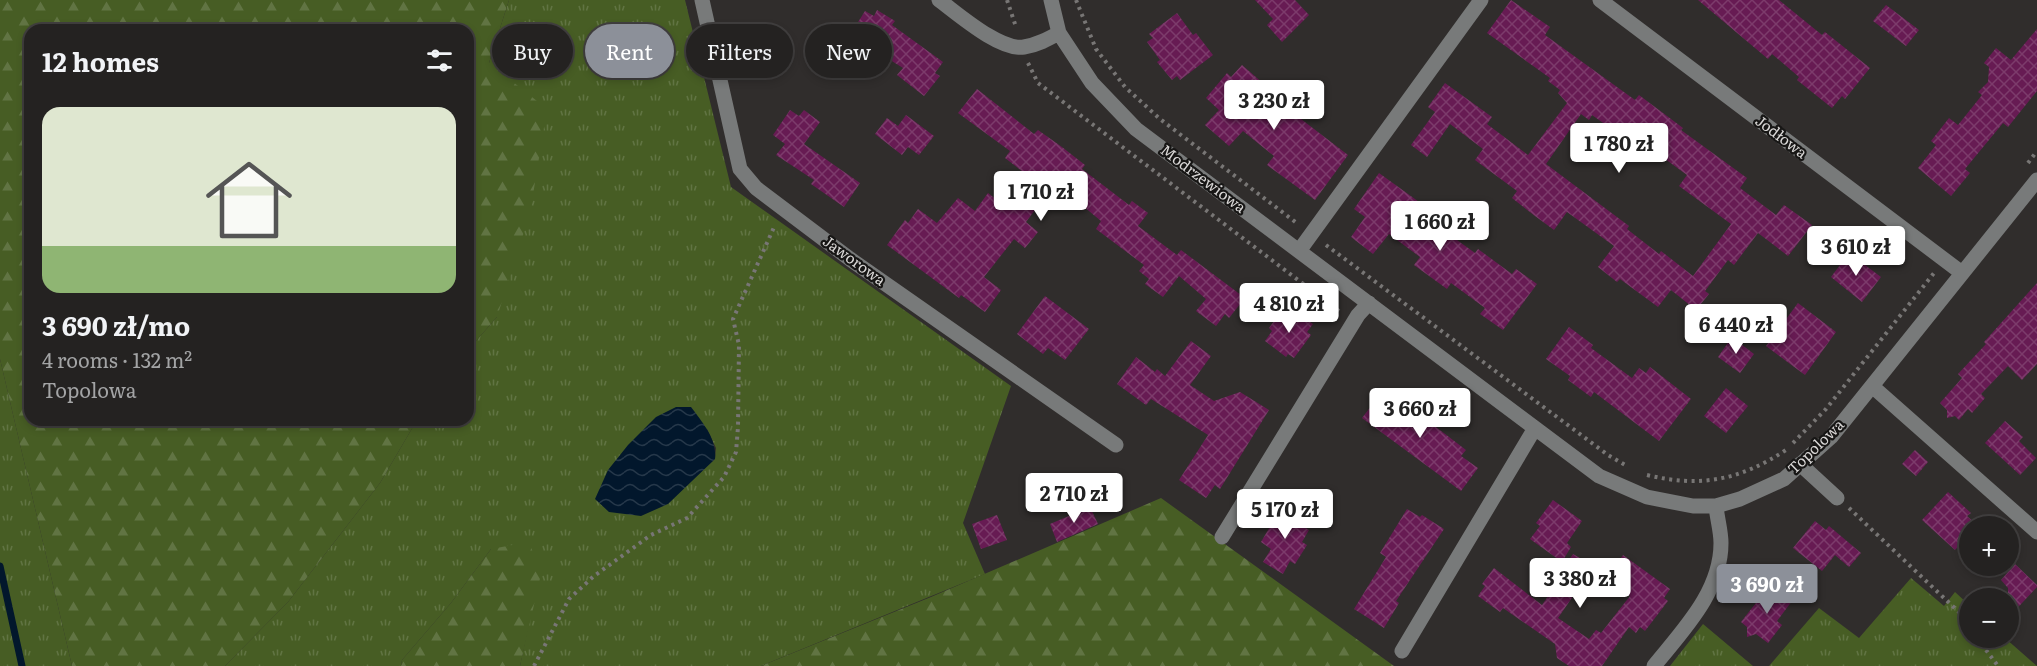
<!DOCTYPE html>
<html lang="en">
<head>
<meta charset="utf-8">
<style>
	:root { --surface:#242221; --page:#2c2a2a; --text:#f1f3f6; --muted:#a3a4a5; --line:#413f3f; --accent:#8c9099 }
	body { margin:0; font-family:Literata,serif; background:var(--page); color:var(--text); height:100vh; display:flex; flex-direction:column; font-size:22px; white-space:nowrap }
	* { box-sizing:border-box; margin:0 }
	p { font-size:20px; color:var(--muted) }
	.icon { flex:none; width:33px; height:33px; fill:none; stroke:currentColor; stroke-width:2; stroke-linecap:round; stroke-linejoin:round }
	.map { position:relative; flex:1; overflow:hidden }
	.details { position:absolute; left:24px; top:24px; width:450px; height:402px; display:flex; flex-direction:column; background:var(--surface); border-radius:18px; box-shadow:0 3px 9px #0003,0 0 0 2px var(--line) }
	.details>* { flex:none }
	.banner { position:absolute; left:492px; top:24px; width:570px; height:54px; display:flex; gap:12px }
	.fabs { position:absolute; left:1959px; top:516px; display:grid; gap:12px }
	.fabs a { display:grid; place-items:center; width:60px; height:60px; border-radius:50%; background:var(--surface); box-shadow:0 3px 9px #0003,0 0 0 2px var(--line); font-size:30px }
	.price { position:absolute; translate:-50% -51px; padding:0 14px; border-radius:6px; background:#fff; color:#222; font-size:20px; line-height:39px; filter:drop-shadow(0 2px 3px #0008) }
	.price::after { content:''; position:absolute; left:50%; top:36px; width:18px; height:14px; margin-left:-9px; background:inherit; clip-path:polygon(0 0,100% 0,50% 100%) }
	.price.active { background:var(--accent); color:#fff }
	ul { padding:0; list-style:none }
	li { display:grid; align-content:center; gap:12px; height:318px; padding:0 18px }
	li+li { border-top:2px solid var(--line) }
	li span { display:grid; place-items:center; height:186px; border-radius:18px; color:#555 }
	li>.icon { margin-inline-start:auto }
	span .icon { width:108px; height:108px; fill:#fffc; stroke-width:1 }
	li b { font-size:26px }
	h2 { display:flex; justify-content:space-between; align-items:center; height:72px; padding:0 18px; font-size:26px }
	.pill { padding:0 21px; border-radius:27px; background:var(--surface); box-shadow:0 3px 9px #0003,0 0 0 2px var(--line); font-size:21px; line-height:54px }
	.pill.active { background:var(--accent); color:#fff }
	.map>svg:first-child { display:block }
</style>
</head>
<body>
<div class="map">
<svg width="2037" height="666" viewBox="0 0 2037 666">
	<defs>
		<pattern id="grass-tufts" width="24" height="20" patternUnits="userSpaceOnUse" patternTransform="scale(1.5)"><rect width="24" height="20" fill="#475d24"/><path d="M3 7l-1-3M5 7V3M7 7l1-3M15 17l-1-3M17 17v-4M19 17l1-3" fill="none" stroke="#617443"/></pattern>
		<pattern id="forest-firs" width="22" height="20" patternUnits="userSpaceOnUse" patternTransform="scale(1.5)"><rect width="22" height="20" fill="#475d24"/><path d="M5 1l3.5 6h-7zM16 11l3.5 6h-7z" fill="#617443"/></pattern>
		<pattern id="water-waves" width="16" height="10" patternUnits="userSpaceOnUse" patternTransform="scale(1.5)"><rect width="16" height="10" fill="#02172c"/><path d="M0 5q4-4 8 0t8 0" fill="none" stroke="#26384a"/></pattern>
		<pattern id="building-cross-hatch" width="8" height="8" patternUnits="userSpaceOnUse" patternTransform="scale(1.5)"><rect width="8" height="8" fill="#671b53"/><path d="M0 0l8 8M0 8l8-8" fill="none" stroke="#7c3b6b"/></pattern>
	</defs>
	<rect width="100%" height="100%" fill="#302d2c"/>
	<path fill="url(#grass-tufts)" fill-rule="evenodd" d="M509 0H685L731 187 1011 386 963 523 985 574 761 666H520L529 623 491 549 451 603 402 660 401 666H225L288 602 380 483 417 420H468V350L497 317 489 63ZM707 429 716 448 715 459 695 477Z
		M0 359 72 666H0Z
		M1911 578 1944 606 1955 592 1969 605 1970 638H2005L2037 666H1769L1819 608 1859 638Z
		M1703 624 1753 666H1670Z"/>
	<path fill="url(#forest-firs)" d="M0 0H509L489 63 547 109 530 213 497 317 468 350V30H30V420H417L380 483 288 602 225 666H72L0 359Z
		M1161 498 1394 666H761L931 597Z
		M529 542 541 574 520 666H401L402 660 451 603 491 549Z"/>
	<path fill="url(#water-waves)" d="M676 407H691C703 423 717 439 715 459L668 504 641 516 609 512 595 499 608 470 628 445 656 417Z"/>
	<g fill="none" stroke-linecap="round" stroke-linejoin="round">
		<path stroke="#02172c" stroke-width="7" d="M0 566 22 666"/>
	</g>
	<path fill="url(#building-cross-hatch)" fill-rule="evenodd" d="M1255 0H1295L1309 15 1282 42 1267 25 1273 19Z
		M1511 0 1550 27 1545 35 1635 100 1639 95 1683 128 1681 130 1747 178 1740 188 1776 215 1784 205 1812 225 1788 256 1758 233 1734 265 1728 260 1705 291 1709 294 1696 310 1671 290 1658 307 1620 279 1617 282 1598 267 1614 246 1567 212 1554 230 1535 216 1512 198 1517 191 1475 160 1483 149 1450 124 1427 157 1411 145 1435 112 1428 107 1445 83 1492 117 1487 124 1528 155 1567 103 1558 93 1560 90 1548 81 1550 78 1487 33ZM1581 114 1589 120 1592 115 1627 140 1630 137 1648 151 1650 148 1687 175 1679 186 1731 224 1693 276 1661 251 1659 254 1627 229 1629 226 1546 164Z
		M1698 0H1779L1822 35 1825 32 1870 68 1845 99 1842 96 1832 108 1797 80 1799 77 1772 54 1768 59Z
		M1886 5 1919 30 1906 46 1873 21Z
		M877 10 895 21 892 25 943 62 935 73 940 76 924 96 897 75 903 68 850 35 865 11 874 16Z
		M1177 13 1193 35 1196 33 1213 55 1180 80 1177 76 1172 80 1157 62 1160 60 1147 42 1153 38 1149 34Z
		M2037 29V91L2008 127 2003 123 1965 169 1970 173 1951 196 1918 168 1936 145 1931 141 1949 118 1958 125 1982 95 1978 92 1988 82 1989 67 1984 63 1996 48 2011 60Z
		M1242 65 1286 103 1284 106 1348 155 1315 200 1267 165 1274 156 1243 131 1229 146 1205 125 1219 110 1206 98 1227 73 1231 77Z
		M977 89 1034 134 1038 130 1062 147 1085 165 1082 169 1129 205 1132 201 1148 213 1138 226 1177 255 1181 250 1245 298 1229 318 1225 314 1216 326 1196 311 1206 299 1179 276 1163 297 1145 284 1149 279 1139 271 1144 265 1096 229 1101 221 1072 197 1066 204 1049 191 1026 222 1038 232 1025 248 1014 239 984 277 1001 290 985 312 961 295 959 298 887 245 905 220 908 223 918 209 937 223 958 198 975 211 988 193 1001 203 1023 172 1005 158 1010 151 958 113Z
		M790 110 799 116 804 110 820 122 804 144 860 183 844 207 811 184 814 180 776 155 785 144 773 135Z
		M906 115 934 136 919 155 908 147 902 155 875 134 887 118 898 126Z
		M1379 173 1426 207 1421 214 1475 253 1478 249 1512 274 1516 269 1537 284 1503 330 1480 314 1485 308 1451 283 1447 289 1414 265 1420 257 1389 234 1373 254 1351 237 1365 217 1354 209Z
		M1849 253 1881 277 1862 302 1831 277Z
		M2037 283V364L2022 380 2008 366 1981 394 1985 398 1972 413 1968 409 1959 420 1955 416 1947 418V410L1940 403 1962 378 1958 374 1986 344 1984 342Z
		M1045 296 1089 329 1065 360 1048 348 1043 354 1017 334Z
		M1798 303 1836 332 1805 375 1766 346Z
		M1294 310 1313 324 1307 332 1311 335 1294 358 1288 354 1286 357 1265 341 1272 331 1269 328 1279 314 1286 319Z
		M1569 327 1593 345 1591 348 1632 378 1639 368 1646 373 1650 367 1691 399 1659 441 1594 392 1591 397 1568 380 1570 376 1546 359Z
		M1732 337 1754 354 1740 373 1718 357Z
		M1191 341 1211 356 1190 385 1214 401 1240 392 1269 410 1220 489 1215 485 1206 498 1179 480 1208 435 1151 399 1146 405 1117 384 1136 357 1155 372 1157 369 1165 376Z
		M1385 388 1466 450 1461 456 1478 468 1461 491 1362 418Z
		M1726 388 1748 406 1726 433 1704 416Z
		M2005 421 2023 437 2019 441 2036 458 2020 475 1985 443Z
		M1915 450 1928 462 1916 476 1902 464Z
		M1948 492 1971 513 1967 516 1977 525 1970 526V534L1955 550 1922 520Z
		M1553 500 1582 521 1567 543 1571 547 1562 562 1530 539 1540 526 1536 523Z
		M1282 506 1301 517 1297 523 1309 530 1302 542 1307 545 1295 564 1290 561 1283 574 1263 562 1271 549 1261 542Z
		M1090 507 1098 524 1057 542 1050 524Z
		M1407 509 1420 517 1422 515 1444 529 1396 601 1399 603 1384 628 1354 609 1386 557 1380 553Z
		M997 515 1007 540 981 549 972 524Z
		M1815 521 1826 530 1829 526 1861 553 1849 567 1835 555 1822 571 1793 548Z
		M1573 554 1594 566 1558 618 1589 639 1596 630 1601 633 1630 596 1626 592 1630 587 1610 574 1623 555 1670 589 1664 598 1668 601 1645 631 1640 627 1636 633 1629 627 1602 666H1569L1557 658 1555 644 1503 608 1500 612 1478 596 1485 586 1482 584 1494 568 1542 605 1564 573 1561 571Z
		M2015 564 2037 585V587L2008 618V588L2001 580Z
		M1775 587 1792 601 1777 621 1782 625 1768 643 1756 634 1747 637V627L1741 622 1763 594 1767 597Z"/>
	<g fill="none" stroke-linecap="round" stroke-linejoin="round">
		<path stroke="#787675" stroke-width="4" stroke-dasharray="3 4.5" stroke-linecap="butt" d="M1007 0 1016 27
			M1076 0 1096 49 1125 87 1160 119 1298 224
			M1028 63 1038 83 1339 311
			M2028 163 2037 151
			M1326 245 1608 455 1627 466
			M1793 443 1826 409 1934 273
			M1647 475C1701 488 1740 480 1786 450
			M1849 508 1962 615 1970 626
			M1977 638 1998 666
			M534 666 569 599 594 576 651 535 687 518 724 477 736 452 738 427 739 345 733 319 775 225"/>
		<path stroke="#787a7a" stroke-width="15" d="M702 0 740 169 756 188 850 259 1116 445
			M939 0C958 14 1000 51 1024 47 1037 45 1048 39 1059 33
			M1051 0 1059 33 1092 83 1136 129 1599 476 1647 497 1693 506H1716L1740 499 1784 479 1831 437 2037 180
			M1600 0 1962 273
			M1299 251 1481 0
			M1872 386 2037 532
			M1800 464 1837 498
			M1222 537 1358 315 1369 303
			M1402 651 1535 428
			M1654 666C1683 630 1721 592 1721 543 1721 531 1717 518 1716 506"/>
	</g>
	<g text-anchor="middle" stroke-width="4.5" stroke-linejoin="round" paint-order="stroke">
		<g font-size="15" fill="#d9d7d6" stroke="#171615">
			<text transform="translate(1781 137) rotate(37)" y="5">Jodłowa</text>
			<text transform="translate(1203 179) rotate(37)" y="5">Modrzewiowa</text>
			<text transform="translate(854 261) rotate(36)" y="5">Jaworowa</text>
			<text transform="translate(1816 447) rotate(-44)" y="5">Topolowa</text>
		</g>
	</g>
</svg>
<div class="fabs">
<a>+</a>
<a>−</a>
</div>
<b class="price" style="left:1274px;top:131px">3 230 zł</b>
<b class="price" style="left:1619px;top:174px">1 780 zł</b>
<b class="price" style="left:1041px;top:222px">1 710 zł</b>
<b class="price" style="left:1440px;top:252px">1 660 zł</b>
<b class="price" style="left:1856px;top:277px">3 610 zł</b>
<b class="price" style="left:1289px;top:334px">4 810 zł</b>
<b class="price" style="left:1736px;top:355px">6 440 zł</b>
<b class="price" style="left:1420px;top:439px">3 660 zł</b>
<b class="price" style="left:1074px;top:524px">2 710 zł</b>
<b class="price" style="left:1285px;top:540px">5 170 zł</b>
<b class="price" style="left:1580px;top:609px">3 380 zł</b>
<b class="price active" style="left:1767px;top:615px">3 690 zł</b>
<div class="banner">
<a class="pill">Buy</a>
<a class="pill active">Rent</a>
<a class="pill">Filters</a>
<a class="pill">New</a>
</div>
<section class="details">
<h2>12 homes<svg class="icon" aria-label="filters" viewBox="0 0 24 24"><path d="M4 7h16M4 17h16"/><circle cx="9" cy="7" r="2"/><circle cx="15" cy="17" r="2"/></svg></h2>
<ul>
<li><span style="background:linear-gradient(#dfe7d0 75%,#8fb573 0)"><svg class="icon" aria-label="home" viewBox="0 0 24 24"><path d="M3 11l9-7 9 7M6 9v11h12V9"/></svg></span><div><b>3 690 zł/mo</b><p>4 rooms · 132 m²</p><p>Topolowa</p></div></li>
</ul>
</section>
</div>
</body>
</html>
